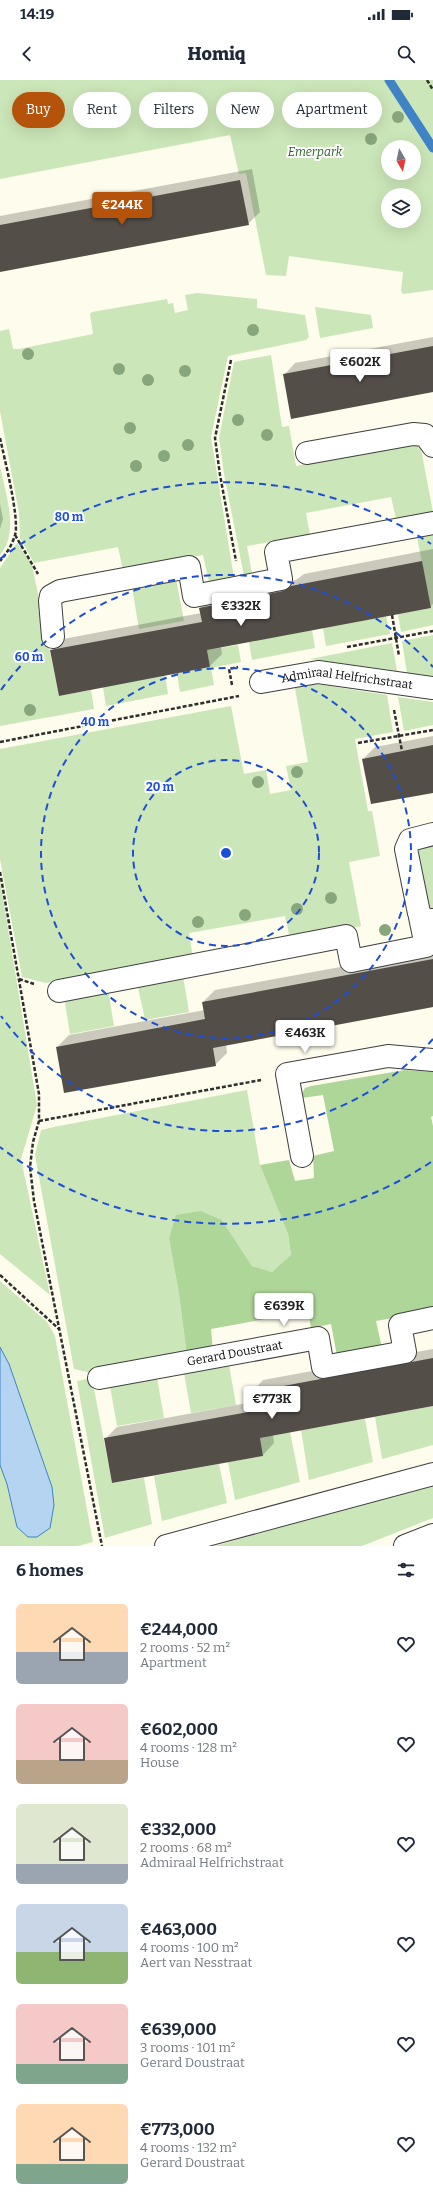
<!DOCTYPE html>
<html lang="en">
<head>
<meta charset="utf-8">
<style>
	:root { --surface:#fff; --page:#f2f2f3; --text:#1f2937; --muted:#747a83; --accent:#b45309 }
	body { margin:0; font-family:Bitter,serif; background:var(--page); color:var(--text); height:100vh; display:flex; flex-direction:column; font-size:15px; white-space:nowrap }
	* { box-sizing:border-box; margin:0 }
	p { font-size:13px; color:var(--muted) }
	.icon { flex:none; width:22px; height:22px; fill:none; stroke:currentColor; stroke-width:2; stroke-linecap:round; stroke-linejoin:round }
	.map { position:relative; height:1466px; overflow:hidden }
	.side { display:flex; flex-direction:column; background:var(--surface); flex:1 }
	.side>* { flex:none }
	.top-card { position:absolute; left:12px; top:12px; width:409px; height:36px; display:flex; gap:8px }
	.needle { width:26px; rotate:171deg }
	.buttons { position:absolute; left:381px; top:60px; display:grid; gap:8px }
	.buttons a { display:grid; place-items:center; width:40px; height:40px; border-radius:50%; background:var(--surface); box-shadow:0 4px 16px #0002; font-size:20px }
	.price { position:absolute; translate:-50% -34px; padding:0 9px; border-radius:4px; background:#fff; color:#222; font-size:13px; line-height:26px; filter:drop-shadow(0 1px 2px #0008) }
	.price::after { content:''; position:absolute; left:50%; top:24px; width:12px; height:9px; margin-left:-6px; background:inherit; clip-path:polygon(0 0,100% 0,50% 100%) }
	.price.on { background:var(--accent); color:#fff }
	ul { padding:0; list-style:none }
	li { display:flex; align-items:center; gap:12px; height:100px; padding:0 16px }
	li span { display:grid; place-items:center; flex:none; width:112px; height:80px; border-radius:6px; color:#555 }
	li>.icon { margin-inline-start:auto }
	span .icon { width:48px; height:48px; fill:#fffc; stroke-width:1 }
	li b { font-size:17px }
	h2 { display:flex; justify-content:space-between; align-items:center; height:48px; padding:0 16px; font-size:17px }
	.pill { padding:0 14px; border-radius:18px; background:var(--surface); box-shadow:0 4px 16px #0002; font-size:14px; line-height:36px }
	.pill.on { background:var(--accent); color:#fff }
	.status { display:flex; justify-content:space-between; align-items:center; height:28px; padding:0 20px; background:var(--surface); direction:ltr }
	.status svg { height:11px; fill:currentColor }
	header { display:flex; justify-content:space-between; align-items:center; height:52px; padding:0 16px; background:var(--surface); font-size:18px; font-weight:800 }
	.map>svg:first-child { display:block }
</style>
</head>
<body>
<div class="status"><b>14:19</b><svg viewBox="0 0 49 12"><path d="M0 12V9h3v3zM5 12V6h3v6zM10 12V3h3v9zM15 12V0h3v12zM26 1h20v11H26zM47 4h2v5h-2z"/></svg></div>
<header><svg class="icon" aria-label="back" viewBox="0 0 24 24"><path d="M15 5l-7 7 7 7"/></svg>Homiq<svg class="icon" aria-label="search" viewBox="0 0 24 24"><circle cx="10" cy="10" r="6"/><path d="M15 15l6 6"/></svg></header>
<div class="map">
<svg width="433" height="1466" viewBox="0 0 433 1466">
	<rect width="100%" height="100%" fill="#fefcec"/>
	<path fill="#cbe6b8" fill-rule="evenodd" d="M0 0H433V210L403 214 401 211 403 192 289 176 286 196 266 195 246 93 239 94 230 55 0 99ZM388 67H414V93H388ZM388 115H414V141H388Z
		M197 213 257 219V228L305 235 309 257 306 260 228 276 211 357 234 498 209 502 203 475 123 490 118 467 34 483 20 458 19 433 0 331V251L9 249 13 269H19L93 254 90 234 92 232 167 219 168 224 173 223 175 233 188 230 185 215Z
		M315 227 371 235 373 248 320 258Z
		M271 275 282 347 289 346 296 386 420 364 433 432 396 439 391 417 306 433 310 455 247 466 252 494 244 496 224 394 219 358 234 282Z
		M0 386C5 412 20 452 0 475Z
		M416 452H433V545L401 552 398 534 431 528Z
		M17 463 32 485 59 616 91 610 94 629 0 646V488Z
		M176 499 184 541 139 549 132 507Z
		M386 536 390 554 326 566 323 548Z
		M312 550 315 568 252 580 249 562Z
		M433 555V596L407 593 402 561Z
		M392 563 397 591 310 579Z
		M238 565 241 582 211 588 214 605 180 612 177 593 210 587 207 570Z
		M165 595 168 614 106 626 103 607Z
		M316 604 387 615 393 652 355 659 368 731H372L380 776 349 782 361 846 290 859 285 836 189 853 193 878 46 903 22 897 0 779V669L231 626 244 694 266 690 270 714 291 710 286 686 308 682 295 608Z
		M398 617 433 622V645L404 651Z
		M433 763V832L426 833 413 766Z
		M0 800 37 1025 21 1079 50 1215 0 1174Z
		M183 896 189 932 145 940 137 903Z
		M108 909 114 946 70 954 64 917Z
		M247 1010 260 1085 288 1154 291 1176 272 1192 252 1186 222 1140 169 1159 179 1214 187 1276 91 1293 74 1289 35 1075 41 1050 54 1047Z
		M0 1201 47 1242 55 1256 93 1462 78 1466H0V1385L7 1404 52 1407 9 1285 0 1267Z
		M229 1285 236 1325 191 1333 184 1293Z
		M92 1298 112 1403 144 1398 152 1444 105 1458 77 1301Z
		M157 1298 164 1338 117 1346 110 1306Z
		M433 1326V1365L382 1379 375 1337Z
		M365 1339 373 1382 309 1400 301 1350Z
		M290 1352 300 1402 235 1420 228 1382 263 1376 260 1358Z
		M219 1384 227 1423 162 1441 154 1396Z
		M433 1404V1438L362 1466H215Z"/>
	<path fill="#aed698" d="M405 990 433 992V1036L431 1037 433 1046V1231L376 1241 382 1268 337 1276 331 1244 311 1248 308 1231 211 1249 213 1271 187 1276 179 1214 169 1159 176 1135 200 1131 222 1140 252 1186 272 1192 291 1175 288 1154 260 1085 289 1080 295 1101 314 1098 313 1076 334 1071 323 1015 302 1018 300 1016 305 1008 311 1006Z"/>
	<path fill="#b4d4f2" stroke="#3f82c5" d="M0 1267 9 1284 52 1407 54 1425 50 1448 37 1457H28L17 1447 7 1404 0 1385Z"/>
	<path fill="#0003" d="M252 89 260 132 248 144 0 191V136Z
		M433 257V311L284 295 295 283Z
		M0 424 3 439 0 449Z
		M433 469V524L430 527 221 567 222 574 210 586 60 615 51 571 63 559 201 533 200 528 212 516 296 500 304 494Z
		M433 656V712L363 679 375 667Z
		M433 870V927L226 964 227 973 215 985 57 967 69 955 205 930 203 922 215 910Z
		M433 1269V1325L273 1354 274 1363 263 1375 105 1359 117 1347 253 1322 252 1312 263 1300Z"/>
	<g fill="none" stroke-linecap="round" stroke-linejoin="round">
		<path stroke="#3f82c5" stroke-width="9" d="M389 0 433 68"/>
	</g>
	<path fill="#544e49" d="M240 100 249 145 0 192V145Z
		M433 266V312L291 339 283 294Z
		M422 481 431 528 207 570 210 587 59 616 50 570 202 542 199 528 283 511 291 506Z
		M433 665V713L371 724 362 679Z
		M433 879V927L213 968 216 986 64 1013 56 967 205 939 202 922Z
		M433 1278V1326L260 1358 263 1376 112 1403 104 1358 254 1331 251 1312Z"/>
	<g fill="none" stroke-linecap="round" stroke-linejoin="round">
		<g stroke="#3f3f3f" stroke-width="24">
			<g id="minor">
				<path d="M307 373 413 354 425 355 433 366"/>
				<path d="M53 557 50 521 51 516 60 511 189 487 194 516 281 499 276 472 433 443"/>
				<path id="s1" d="M261 602 318 592 433 608"/>
				<path d="M433 754 410 760 406 769 419 833 425 840H433"/>
				<path d="M59 911 346 856 351 881 426 866 420 837"/>
				<path d="M302 1076 287 994 388 976 433 980"/>
				<path id="s2" d="M99 1298 318 1258 323 1287 405 1272 400 1245 433 1238"/>
				<path d="M166 1466 433 1394"/>
				<path d="M405 1466 433 1455"/>
			</g>
		</g>
		<path stroke="#2e2e2e" stroke-width="2.5" stroke-dasharray="4 2" stroke-linecap="butt" d="M427 0 433 10
			M231 280 215 358 220 395 236 481
			M0 358C4 377 20 439 15 455 12 465 7 473 0 481
			M15 455 38 494
			M392 535 399 576
			M347 567 433 551
			M232 605 229 589 238 587
			M394 630 402 671
			M0 662 239 616
			M358 663 433 650
			M0 792 39 1014V1041L33 1062 30 1087 34 1121 102 1466
			M19 899 34 904
			M39 1041 261 1000
			M0 1195 59 1249"/>
		<use href="#minor" stroke="#fff" stroke-width="22"/>
	</g>
	<g fill="#88a67c">
		<circle cx="398" cy="37" r="6"/>
		<circle cx="371" cy="59" r="6"/>
		<circle cx="253" cy="250" r="6"/>
		<circle cx="28" cy="274" r="6"/>
		<circle cx="119" cy="289" r="6"/>
		<circle cx="185" cy="291" r="6"/>
		<circle cx="148" cy="300" r="6"/>
		<circle cx="238" cy="340" r="6"/>
		<circle cx="130" cy="348" r="6"/>
		<circle cx="267" cy="355" r="6"/>
		<circle cx="188" cy="365" r="6"/>
		<circle cx="164" cy="376" r="6"/>
		<circle cx="136" cy="386" r="6"/>
		<circle cx="30" cy="630" r="6"/>
		<circle cx="297" cy="692" r="6"/>
		<circle cx="258" cy="702" r="6"/>
		<circle cx="331" cy="818" r="6"/>
		<circle cx="297" cy="829" r="6"/>
		<circle cx="245" cy="835" r="6"/>
		<circle cx="198" cy="842" r="6"/>
		<circle cx="385" cy="850" r="6"/>
	</g>
	<g fill="none" stroke="#1d4ed8" stroke-width="2" stroke-dasharray="7 5">
		<circle cx="226" cy="773" r="93"/>
		<circle cx="226" cy="773" r="185"/>
		<path d="M433 959A278 278 0 0 1 1 936M1 610A278 278 0 0 1 433 587"/>
		<path d="M431 1082A371 371 0 0 1 0 1067M0 479A371 371 0 0 1 431 464"/>
	</g>
	<g text-anchor="middle" stroke-width="4" stroke-linejoin="round" paint-order="stroke">
		<g font-size="12" font-style="italic" fill="#275f20" stroke="#fff">
			<text x="315" y="76">Emerpark</text>
		</g>
		<g font-size="12" fill="#0c0c0c" stroke="#fff">
			<text dy="4" stroke="none"><textPath href="#s1" startOffset="87">Admiraal Helfrichstraat</textPath></text>
			<text dy="4" stroke="none"><textPath href="#s2" startOffset="138">Gerard Doustraat</textPath></text>
		</g>
	</g>
	<circle cx="226" cy="773" r="6" fill="#1d4ed8" stroke="#fff" stroke-width="2"/>
	<g font-size="12" text-anchor="middle" font-weight="bold" fill="#1d4ed8" stroke="#fff" stroke-width="4" stroke-linejoin="round" paint-order="stroke">
		<text x="69" y="441">80 m</text>
		<text x="29" y="581">60 m</text>
		<text x="95" y="646">40 m</text>
		<text x="160" y="711">20 m</text>
	</g>
</svg>
<div class="buttons">
<a><svg class="needle" viewBox="-14 -14 28 28"><path d="M0-13l5 13h-10z" fill="#e53935"/><path d="M0 13l5-13h-10z" fill="#747a83"/></svg></a>
<a><svg class="icon" aria-label="layers" viewBox="0 0 24 24"><path d="M12 4l9 5-9 5-9-5zM3 14l9 5 9-5"/></svg></a>
</div>
<b class="price on" style="left:122px;top:146px">€244K</b>
<b class="price" style="left:360px;top:303px">€602K</b>
<b class="price" style="left:241px;top:547px">€332K</b>
<b class="price" style="left:305px;top:974px">€463K</b>
<b class="price" style="left:284px;top:1247px">€639K</b>
<b class="price" style="left:272px;top:1340px">€773K</b>
<div class="top-card">
<a class="pill on">Buy</a>
<a class="pill">Rent</a>
<a class="pill">Filters</a>
<a class="pill">New</a>
<a class="pill">Apartment</a>
</div>
</div>
<section class="side">
<h2>6 homes<svg class="icon" aria-label="filters" viewBox="0 0 24 24"><path d="M4 7h16M4 17h16"/><circle cx="9" cy="7" r="2"/><circle cx="15" cy="17" r="2"/></svg></h2>
<ul>
<li><span style="background:linear-gradient(#ffd9b3 60%,#9aa5b1 0)"><svg class="icon" aria-label="home" viewBox="0 0 24 24"><path d="M3 11l9-7 9 7M6 9v11h12V9"/></svg></span><div><b>€244,000</b><p>2 rooms · 52 m²</p><p>Apartment</p></div><svg class="icon" aria-label="heart" viewBox="0 0 24 24"><path d="M12 20l-8-8c-3-5 5-10 8-4 3-6 11-1 8 4z"/></svg></li>
<li><span style="background:linear-gradient(#f6c9c9 70%,#b9a48a 0)"><svg class="icon" aria-label="home" viewBox="0 0 24 24"><path d="M3 11l9-7 9 7M6 9v11h12V9"/></svg></span><div><b>€602,000</b><p>4 rooms · 128 m²</p><p>House</p></div><svg class="icon" aria-label="heart" viewBox="0 0 24 24"><path d="M12 20l-8-8c-3-5 5-10 8-4 3-6 11-1 8 4z"/></svg></li>
<li><span style="background:linear-gradient(#dfe7d0 75%,#9aa5b1 0)"><svg class="icon" aria-label="home" viewBox="0 0 24 24"><path d="M3 11l9-7 9 7M6 9v11h12V9"/></svg></span><div><b>€332,000</b><p>2 rooms · 68 m²</p><p>Admiraal Helfrichstraat</p></div><svg class="icon" aria-label="heart" viewBox="0 0 24 24"><path d="M12 20l-8-8c-3-5 5-10 8-4 3-6 11-1 8 4z"/></svg></li>
<li><span style="background:linear-gradient(#c9d6e8 60%,#8fb573 0)"><svg class="icon" aria-label="home" viewBox="0 0 24 24"><path d="M3 11l9-7 9 7M6 9v11h12V9"/></svg></span><div><b>€463,000</b><p>4 rooms · 100 m²</p><p>Aert van Nesstraat</p></div><svg class="icon" aria-label="heart" viewBox="0 0 24 24"><path d="M12 20l-8-8c-3-5 5-10 8-4 3-6 11-1 8 4z"/></svg></li>
<li><span style="background:linear-gradient(#f6c9c9 75%,#7fa58c 0)"><svg class="icon" aria-label="home" viewBox="0 0 24 24"><path d="M3 11l9-7 9 7M6 9v11h12V9"/></svg></span><div><b>€639,000</b><p>3 rooms · 101 m²</p><p>Gerard Doustraat</p></div><svg class="icon" aria-label="heart" viewBox="0 0 24 24"><path d="M12 20l-8-8c-3-5 5-10 8-4 3-6 11-1 8 4z"/></svg></li>
<li><span style="background:linear-gradient(#ffd9b3 75%,#7fa58c 0)"><svg class="icon" aria-label="home" viewBox="0 0 24 24"><path d="M3 11l9-7 9 7M6 9v11h12V9"/></svg></span><div><b>€773,000</b><p>4 rooms · 132 m²</p><p>Gerard Doustraat</p></div><svg class="icon" aria-label="heart" viewBox="0 0 24 24"><path d="M12 20l-8-8c-3-5 5-10 8-4 3-6 11-1 8 4z"/></svg></li>
</ul>
</section>
</body>
</html>
